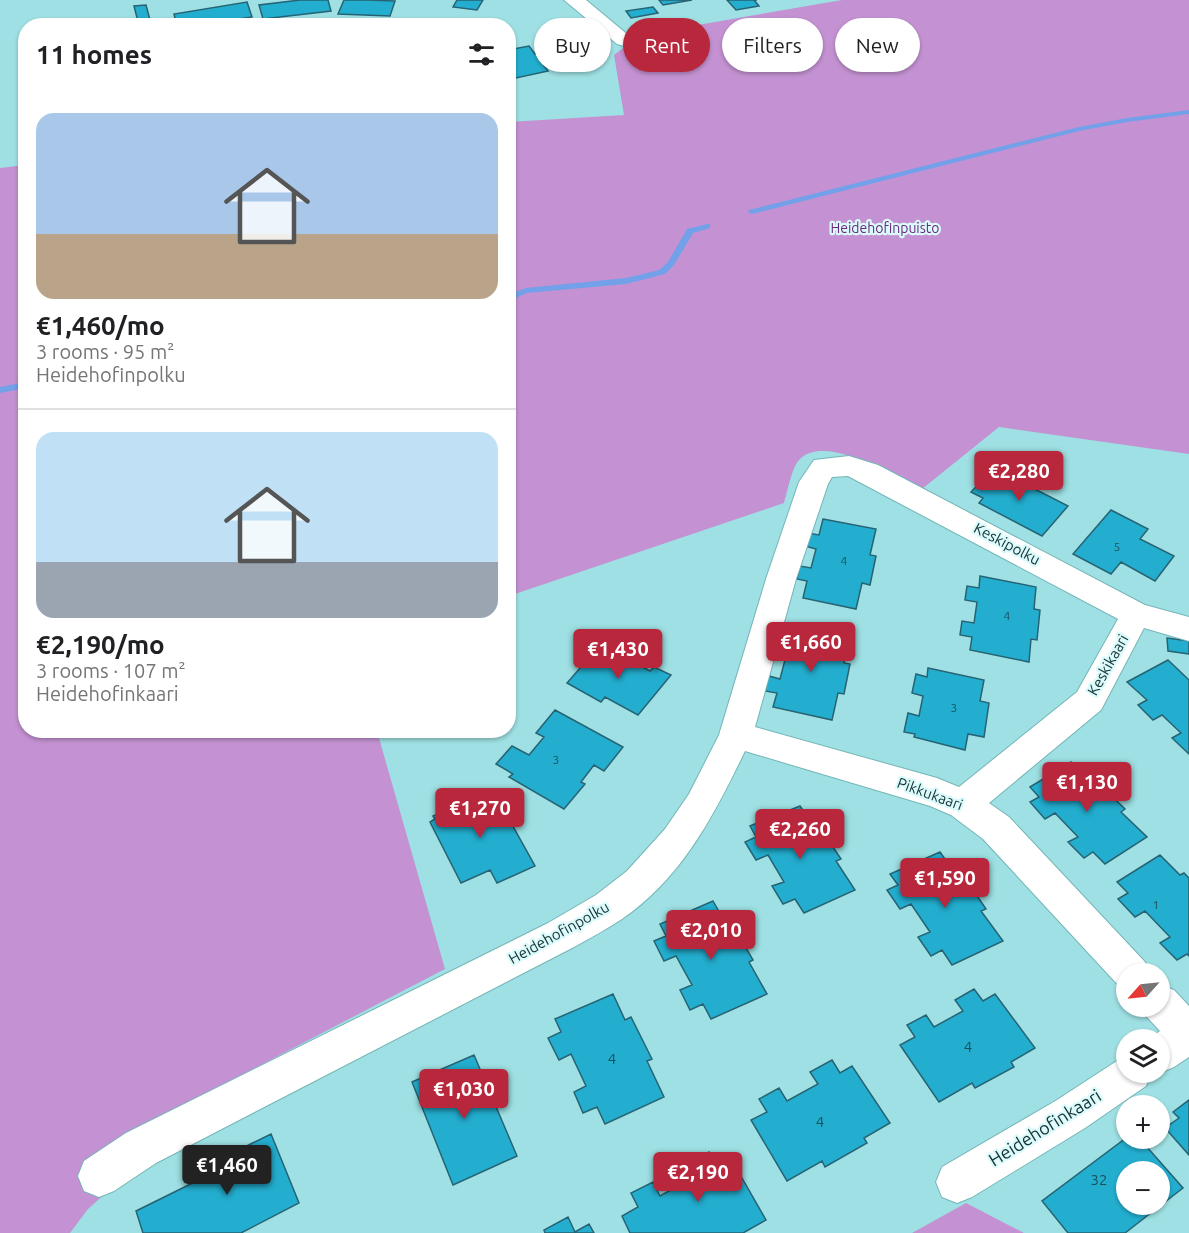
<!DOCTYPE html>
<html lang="en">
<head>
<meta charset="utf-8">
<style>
	:root { --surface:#fff; --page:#f2f2f2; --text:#202124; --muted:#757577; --line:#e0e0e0; --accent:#b8273c }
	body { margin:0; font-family:Ubuntu,sans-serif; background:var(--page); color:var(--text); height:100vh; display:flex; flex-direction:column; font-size:22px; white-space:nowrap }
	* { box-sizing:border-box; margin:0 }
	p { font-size:20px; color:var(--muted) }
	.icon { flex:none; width:33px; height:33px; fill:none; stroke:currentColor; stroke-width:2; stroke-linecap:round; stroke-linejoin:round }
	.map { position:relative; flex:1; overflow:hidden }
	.details { position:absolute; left:18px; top:18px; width:498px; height:720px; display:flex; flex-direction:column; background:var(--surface); border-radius:24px; box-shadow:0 2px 4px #0004 }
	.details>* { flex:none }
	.guide { position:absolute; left:534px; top:18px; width:564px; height:54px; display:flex; gap:12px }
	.needle { width:39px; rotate:243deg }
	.fabs { position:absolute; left:1116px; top:963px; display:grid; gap:12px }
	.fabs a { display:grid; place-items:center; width:54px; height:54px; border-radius:50%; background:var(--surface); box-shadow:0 2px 4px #0004; font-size:30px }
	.price { position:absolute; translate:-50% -51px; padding:0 14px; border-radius:6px; background:var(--accent); color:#fff; font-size:20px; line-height:39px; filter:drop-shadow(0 2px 3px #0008) }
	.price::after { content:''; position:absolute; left:50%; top:36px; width:18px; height:14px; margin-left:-9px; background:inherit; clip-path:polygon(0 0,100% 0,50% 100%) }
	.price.selected { background:#222; color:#fff }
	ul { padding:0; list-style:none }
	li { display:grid; align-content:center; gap:12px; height:318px; padding:0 18px }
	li+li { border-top:2px solid var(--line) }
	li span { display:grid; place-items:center; height:186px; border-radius:18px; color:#555 }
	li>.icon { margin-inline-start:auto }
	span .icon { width:108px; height:108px; fill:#fffc; stroke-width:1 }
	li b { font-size:26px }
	h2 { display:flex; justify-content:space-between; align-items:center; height:72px; padding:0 18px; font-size:26px }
	.chip { padding:0 21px; border-radius:27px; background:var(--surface); box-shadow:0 2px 4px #0004; font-size:21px; line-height:54px }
	.chip.selected { background:var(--accent); color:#fff }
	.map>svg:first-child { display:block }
</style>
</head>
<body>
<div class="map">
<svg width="1189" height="1233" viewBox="0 0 1189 1233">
	<rect width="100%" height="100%" fill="#9ee0e3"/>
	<path fill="#c492d2" d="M842 0H1189V454L999 427 922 489C896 477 824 432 799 460 792 467 787 493 784 503L509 596V122L624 115 614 55 640 35Z
		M25 165 26 730 377 731 445 969 232 1080 88 1209 70 1233H0V168Z
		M966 1203 1024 1233H912Z"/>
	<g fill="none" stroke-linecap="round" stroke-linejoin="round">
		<path fill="#72a1ea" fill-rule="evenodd" d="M1189 110V114L1127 122 1079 131 752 214 748 212 749 210 1079 127 1127 118Z
			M707 224H710V228L693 233 674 265 665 274 626 284 527 293 508 301V295L526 288 626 278 659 270 668 262 687 229Z
			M26 382V388L0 393V387Z"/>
	</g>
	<path fill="#23aecf" stroke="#276373" stroke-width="1.5" fill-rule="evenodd" d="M300 0H328L331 11 263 19 259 5Z
		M344 0H367L395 1 390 16 338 14Z
		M457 0H483L477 10 453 7Z
		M659 0H692L663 5Z
		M727 0H757H754L759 6 736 10Z
		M247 2 252 17 193 26H177L174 14Z
		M146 5 150 20 138 22 134 6Z
		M653 7 658 13 631 18 626 11Z
		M529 46 535 54H541L547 60 541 62 548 71 516 78 508 67V50Z
		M994 468 1068 506 1042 536 979 503 983 498 971 492Z
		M1111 510 1148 529 1140 539 1174 556 1155 581 1121 562 1111 574 1073 554Z
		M823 519 876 529 870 555 876 556 870 585 862 583 856 609 803 598 807 581 797 579 800 566 811 568 816 549 805 546 808 533 819 535Z
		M980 576 1036 587 1034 609 1040 610 1037 640 1031 639 1029 662 970 650 972 637 960 635 962 621 974 623 977 602 965 600 967 586 979 588Z
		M792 627 849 639 844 663 850 664 844 694 838 693 832 720 773 707 777 693 765 691 769 676 780 679 786 656 774 653 778 638 789 640Z
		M1167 638 1189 641V654L1168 651Z
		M601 644 650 671 654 667 671 675 638 715 605 697 601 702 567 683Z
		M1168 660 1189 680V754L1172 738 1181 733 1162 715 1153 720 1138 705 1147 700 1127 682Z
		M928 668 984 680 980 701 989 703 984 737 968 734 965 750 914 737 915 734 904 732 908 713 919 716 923 696 912 693 916 674 927 677Z
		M555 710 623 747 604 771 594 765 581 782 585 784 564 809 509 777 513 774 496 764 512 746 529 755 544 737 536 733Z
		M1071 762 1090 781 1094 779 1125 809 1121 812 1147 837 1105 864 1093 852 1084 858 1068 842 1078 837 1055 813 1045 819 1030 802 1039 797 1030 787Z
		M476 792 479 797 486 794 488 797 495 794 535 866 497 883 490 870 461 883 430 822 435 819 433 816 440 813 437 808Z
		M800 806 814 827 818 825 841 859 836 861 855 890 804 913 795 899 783 904 772 886 784 882 768 855 756 860 745 842 756 837 750 826Z
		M940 852 956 875 961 872 986 909 981 911 1003 941 952 965 942 950 931 956 918 937 930 932 911 904 900 909 887 890 898 885 890 874Z
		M1160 855 1180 875 1184 873 1189 878V956L1187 954 1177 960 1160 943 1170 937 1145 911 1135 917 1118 899 1128 893 1117 882Z
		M713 901 726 924 731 922 753 960 749 962 767 994 711 1019 703 1004 690 1010 680 990 692 985 676 956 664 961 654 941 666 936 660 924Z
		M974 989 983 1001 995 994 1035 1048 1011 1062 1014 1067 975 1088 972 1083 939 1102 900 1045 915 1037 907 1025 926 1015 934 1027 963 1011 955 1000Z
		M613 994 625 1020 631 1017 652 1059 647 1061 664 1097 605 1124 597 1107 583 1113 574 1092 586 1086 571 1054 559 1060 548 1038 561 1032 555 1019Z
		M474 1055 517 1156 453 1185 412 1082Z
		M832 1060 840 1073 852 1066 890 1123 864 1138 867 1143 825 1167 822 1161 787 1181 751 1120 767 1112 759 1099 779 1088 787 1101 818 1084 810 1072Z
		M1189 1100V1155L1165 1128 1179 1118 1173 1112Z
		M271 1134 299 1203 241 1233H143L136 1211 233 1163 230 1154Z
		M1126 1138H1139L1183 1188 1125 1233H1068L1042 1201ZM1126 1172H1160V1204H1126Z
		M709 1152 717 1165 730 1157 766 1220 743 1233H630L622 1216 638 1207 631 1193 653 1182 660 1196 694 1177 686 1164Z
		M568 1217 575 1232 589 1224 594 1233H545L544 1230Z"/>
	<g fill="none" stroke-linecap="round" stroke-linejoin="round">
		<g stroke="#74b5b7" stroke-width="2">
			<path id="minor" d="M564 0H586L634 40 631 44 624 46 617 44Z
				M849 456 878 465 1145 605 1189 617V641L1144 628 1101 710 989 803 1009 817 1145 962 1151 974H1126V990L1119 986 983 839 951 815 930 806 745 751C714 815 682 878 622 919 607 929 590 938 574 947L156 1163 114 1191 99 1197 84 1191 78 1176 84 1161 126 1133 548 923 596 895 627 871 665 829 689 794 719 735 766 579 799 482 814 460ZM848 476 1118 619 1077 692 959 787 937 778 755 727 796 579 828 484 832 477Z
				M1160 985 1174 990 1189 1006V1057L1174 1067 1160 1073V1040H1148L1160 1031 1146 1016 1142 1006H1160Z
				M1126 1055V1072H1152L1146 1086 1085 1128 972 1197 957 1203 942 1197 936 1182 942 1167 1057 1100Z"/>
		</g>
		<use href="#minor" fill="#fff" fill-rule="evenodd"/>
	</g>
	<g text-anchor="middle" stroke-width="4.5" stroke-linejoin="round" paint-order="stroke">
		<g font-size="12" fill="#1a515a">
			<text x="1117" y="551">5</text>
			<text x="844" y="565">4</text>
			<text x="1007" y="620">4</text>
			<text x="954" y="712">3</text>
			<text x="556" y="764">3</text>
			<text x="1156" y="909">1</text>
		</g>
		<g font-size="14" fill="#6d287e" stroke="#dafafb">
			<text x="885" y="233">Heidehofinpuisto</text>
		</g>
		<g font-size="15" fill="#173233" stroke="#dafafb">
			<text transform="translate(1007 544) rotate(28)" y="5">Keskipolku</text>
			<text transform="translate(1108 665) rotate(-61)" y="5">Keskikaari</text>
			<text transform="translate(930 794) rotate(20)" y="5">Pikkukaari</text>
			<text transform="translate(559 933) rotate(-29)" y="5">Heidehofinpolku</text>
		</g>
		<g font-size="15" fill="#1a515a">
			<text x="968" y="1052">4</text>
			<text x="612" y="1064">4</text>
			<text x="820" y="1127">4</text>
			<text x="1099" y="1185">32</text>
		</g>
		<g font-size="18" fill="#173233" stroke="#dafafb">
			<text transform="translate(1045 1128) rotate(-32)" y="6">Heidehofinkaari</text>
		</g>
	</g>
</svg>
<div class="fabs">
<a><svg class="needle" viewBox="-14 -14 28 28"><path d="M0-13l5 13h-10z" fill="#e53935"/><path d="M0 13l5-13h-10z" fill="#757577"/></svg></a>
<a><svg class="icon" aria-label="layers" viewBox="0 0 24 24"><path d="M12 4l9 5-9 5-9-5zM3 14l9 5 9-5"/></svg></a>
<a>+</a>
<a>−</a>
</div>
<b class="price" style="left:1019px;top:502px">€2,280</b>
<b class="price" style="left:811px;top:673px">€1,660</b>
<b class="price" style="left:618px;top:680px">€1,430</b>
<b class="price" style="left:1087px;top:813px">€1,130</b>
<b class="price" style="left:480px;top:839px">€1,270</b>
<b class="price" style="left:800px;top:860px">€2,260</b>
<b class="price" style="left:945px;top:909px">€1,590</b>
<b class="price" style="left:711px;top:961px">€2,010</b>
<b class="price" style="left:464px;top:1120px">€1,030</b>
<b class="price selected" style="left:227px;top:1196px">€1,460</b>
<b class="price" style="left:698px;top:1203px">€2,190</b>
<div class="guide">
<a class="chip">Buy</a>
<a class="chip selected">Rent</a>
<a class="chip">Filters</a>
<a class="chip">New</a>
</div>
<section class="details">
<h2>11 homes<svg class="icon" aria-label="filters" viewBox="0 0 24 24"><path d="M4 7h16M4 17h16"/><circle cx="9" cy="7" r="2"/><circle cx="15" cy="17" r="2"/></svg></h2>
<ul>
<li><span style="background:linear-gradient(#a9c7e8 65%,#b9a48a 0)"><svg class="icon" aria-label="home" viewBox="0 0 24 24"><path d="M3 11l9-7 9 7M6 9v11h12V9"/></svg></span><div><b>€1,460/mo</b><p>3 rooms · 95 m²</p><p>Heidehofinpolku</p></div></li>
<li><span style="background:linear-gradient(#bfe0f5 70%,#9aa5b1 0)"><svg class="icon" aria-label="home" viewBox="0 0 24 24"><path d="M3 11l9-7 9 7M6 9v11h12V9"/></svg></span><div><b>€2,190/mo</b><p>3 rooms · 107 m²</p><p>Heidehofinkaari</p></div></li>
</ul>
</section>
</div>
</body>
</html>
